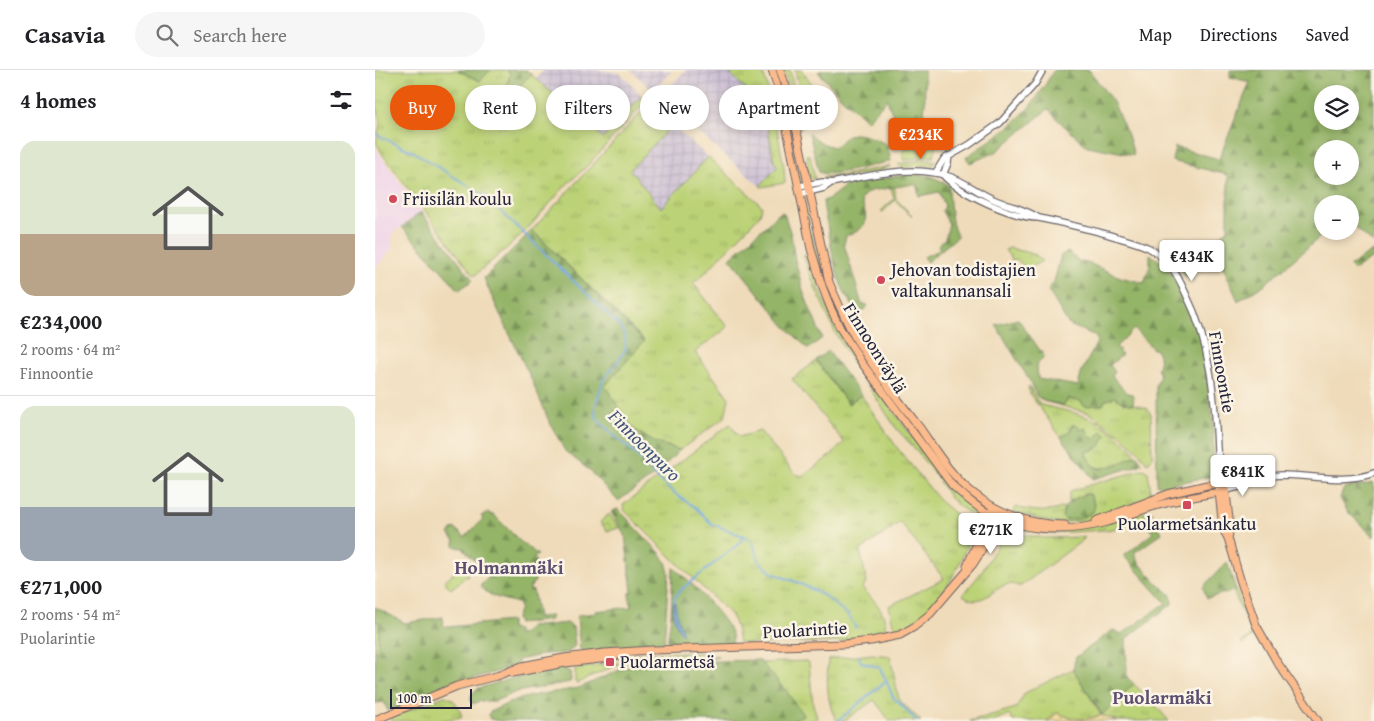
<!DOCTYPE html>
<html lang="en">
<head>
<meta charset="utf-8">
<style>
	:root { --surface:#fff; --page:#f6f6f6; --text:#202124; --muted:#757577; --line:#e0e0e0; --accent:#ea580c }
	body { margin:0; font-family:"Gentium Book Plus",serif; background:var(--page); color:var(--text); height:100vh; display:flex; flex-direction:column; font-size:19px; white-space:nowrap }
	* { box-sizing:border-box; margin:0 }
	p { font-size:16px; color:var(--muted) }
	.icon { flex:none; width:28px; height:28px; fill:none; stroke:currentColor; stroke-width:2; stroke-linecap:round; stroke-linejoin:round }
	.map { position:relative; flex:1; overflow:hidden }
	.side { display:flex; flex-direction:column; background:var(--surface); width:375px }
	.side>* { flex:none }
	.guide { position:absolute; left:15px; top:15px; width:475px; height:45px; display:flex; gap:10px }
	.buttons { position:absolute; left:939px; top:15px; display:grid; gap:10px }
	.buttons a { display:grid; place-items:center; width:45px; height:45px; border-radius:50%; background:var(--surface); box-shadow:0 2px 8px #0003; font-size:25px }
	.scale { position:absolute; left:15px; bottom:12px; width:82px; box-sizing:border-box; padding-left:5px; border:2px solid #22223b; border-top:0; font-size:14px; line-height:18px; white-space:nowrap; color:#22223b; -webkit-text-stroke:4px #fcf5e5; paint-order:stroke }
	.price { position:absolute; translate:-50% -42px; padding:0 11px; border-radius:5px; background:#fff; color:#222; font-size:16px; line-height:32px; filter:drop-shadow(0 1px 2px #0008) }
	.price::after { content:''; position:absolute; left:50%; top:30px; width:15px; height:11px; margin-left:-8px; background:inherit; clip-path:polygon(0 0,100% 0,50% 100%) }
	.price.selected { background:var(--accent); color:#fff }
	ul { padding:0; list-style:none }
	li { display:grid; align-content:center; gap:10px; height:265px; padding:0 20px }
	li+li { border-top:1px solid var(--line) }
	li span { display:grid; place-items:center; height:155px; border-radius:15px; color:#555 }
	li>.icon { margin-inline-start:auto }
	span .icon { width:90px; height:90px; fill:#fffc; stroke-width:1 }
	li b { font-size:21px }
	h2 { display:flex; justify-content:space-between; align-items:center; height:60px; padding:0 20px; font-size:21px }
	.tag { padding:0 18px; border-radius:22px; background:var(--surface); box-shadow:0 2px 8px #0003; font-size:18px; line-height:45px }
	.tag.selected { background:var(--accent); color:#fff }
	header { display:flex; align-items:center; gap:30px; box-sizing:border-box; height:70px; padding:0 25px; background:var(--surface); border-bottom:1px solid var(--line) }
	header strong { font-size:24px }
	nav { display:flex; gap:28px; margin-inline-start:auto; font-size:18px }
	.search { width:350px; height:45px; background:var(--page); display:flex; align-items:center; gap:12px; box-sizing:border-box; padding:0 18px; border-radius:28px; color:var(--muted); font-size:19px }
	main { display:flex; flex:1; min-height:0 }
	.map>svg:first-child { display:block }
</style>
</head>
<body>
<header>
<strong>Casavia</strong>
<div class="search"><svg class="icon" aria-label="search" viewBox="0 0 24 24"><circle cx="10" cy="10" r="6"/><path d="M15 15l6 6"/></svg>Search here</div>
<nav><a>Map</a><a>Directions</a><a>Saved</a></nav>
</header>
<main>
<section class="side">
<h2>4 homes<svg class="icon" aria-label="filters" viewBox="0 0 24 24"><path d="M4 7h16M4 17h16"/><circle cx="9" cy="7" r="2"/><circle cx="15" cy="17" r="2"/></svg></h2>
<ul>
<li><span style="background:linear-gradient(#dfe7d0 60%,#b9a48a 0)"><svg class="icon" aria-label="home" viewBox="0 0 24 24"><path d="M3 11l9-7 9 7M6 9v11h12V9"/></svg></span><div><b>€234,000</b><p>2 rooms · 64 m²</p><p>Finnoontie</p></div></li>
<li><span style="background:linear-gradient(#dfe7d0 65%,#9aa5b1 0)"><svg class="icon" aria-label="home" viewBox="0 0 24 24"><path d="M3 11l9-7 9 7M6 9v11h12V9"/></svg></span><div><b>€271,000</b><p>2 rooms · 54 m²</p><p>Puolarintie</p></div></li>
</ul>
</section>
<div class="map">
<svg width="999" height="651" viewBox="0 0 999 651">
	<defs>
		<pattern id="industrial-grid" width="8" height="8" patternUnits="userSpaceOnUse" patternTransform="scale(1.25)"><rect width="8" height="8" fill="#ccbfd4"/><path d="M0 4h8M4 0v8" fill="none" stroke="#afa4b7"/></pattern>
		<pattern id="grass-tufts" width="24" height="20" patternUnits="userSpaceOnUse" patternTransform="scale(1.25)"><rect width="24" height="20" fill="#bbd276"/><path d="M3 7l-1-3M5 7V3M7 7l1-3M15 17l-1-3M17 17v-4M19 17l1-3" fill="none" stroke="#a0b467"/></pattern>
		<pattern id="forest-firs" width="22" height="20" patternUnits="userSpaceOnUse" patternTransform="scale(1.25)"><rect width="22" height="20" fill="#94b467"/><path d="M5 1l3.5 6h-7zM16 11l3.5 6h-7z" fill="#789256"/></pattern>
		<pattern id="sand-dots" width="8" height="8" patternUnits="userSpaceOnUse" patternTransform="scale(1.25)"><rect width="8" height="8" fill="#eeda9e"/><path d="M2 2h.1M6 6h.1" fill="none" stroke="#ccbb89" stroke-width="1.8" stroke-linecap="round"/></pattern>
		<pattern id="park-crowns" width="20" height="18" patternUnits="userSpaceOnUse" patternTransform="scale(1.25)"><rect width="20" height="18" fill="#bbd276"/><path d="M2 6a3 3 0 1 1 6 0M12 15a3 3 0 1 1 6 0" fill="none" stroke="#a0b467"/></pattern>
		<pattern id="water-ripples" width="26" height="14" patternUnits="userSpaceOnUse" patternTransform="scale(1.25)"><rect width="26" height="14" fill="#6fa5dc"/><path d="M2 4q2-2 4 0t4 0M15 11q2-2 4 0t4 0" fill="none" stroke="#5b86b4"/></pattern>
	</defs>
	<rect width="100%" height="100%" fill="#fcf5e5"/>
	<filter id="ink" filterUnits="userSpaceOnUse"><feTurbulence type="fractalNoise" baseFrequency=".02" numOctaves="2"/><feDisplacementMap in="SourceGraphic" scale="10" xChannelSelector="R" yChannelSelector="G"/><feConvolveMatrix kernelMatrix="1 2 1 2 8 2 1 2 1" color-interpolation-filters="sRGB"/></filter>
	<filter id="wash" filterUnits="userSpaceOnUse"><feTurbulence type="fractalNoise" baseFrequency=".0096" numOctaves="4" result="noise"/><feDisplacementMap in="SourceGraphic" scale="20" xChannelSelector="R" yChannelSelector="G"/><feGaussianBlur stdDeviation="1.12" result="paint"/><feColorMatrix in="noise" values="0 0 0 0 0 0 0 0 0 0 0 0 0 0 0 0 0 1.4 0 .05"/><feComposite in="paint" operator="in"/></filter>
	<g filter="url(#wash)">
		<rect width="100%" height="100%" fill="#efdbba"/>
		<path fill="#edd1e9" d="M0 78 46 142 17 164V179L0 198Z"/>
		<path fill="url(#industrial-grid)" d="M169 0H224L245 3 267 26 228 68 161 8Z
			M256 0H297L278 21Z
			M311 0H352L376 25 378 29 388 26 399 91 404 96 385 116 292 35 289 31V23Z
			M297 55 333 87 287 139 254 100Z"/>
		<path fill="url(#grass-tufts)" stroke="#6e7a58" d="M0 0H82L105 11 116 0H132L135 4 131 18 135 25 156 4 228 68 267 26 272 30 210 98 192 114 154 157 139 172 99 206 8 85 1 72 5 54 3 40 0 32Z
			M352 0H387L397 31 409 98 410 112 409 113 387 117 385 116 403 96 399 92 388 26 378 29 376 25Z
			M409 0H415L424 43 428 58 426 59C418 40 416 19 409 0Z
			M420 0H426L446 25 428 38Z
			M275 33 297 55 255 100 286 138 333 87 387 136 385 145 328 205 318 213 353 257 320 282 354 328 350 347 305 380 279 372 258 359 230 316 269 270 157 160Z
			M559 70 561 78 558 87H548L530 90 528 89V80L535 78 553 77Z
			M432 85H435L440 110 437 109 433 103Z
			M547 90H552L561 92 556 96 545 95 530 98 526 97 523 94Z
			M515 96C504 104 463 108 449 109L448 107 469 105Z
			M519 116 521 129 537 145 536 146 520 130 508 142 506 141 519 129 516 117Z
			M437 163C439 172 442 180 445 189 447 196 448 204 451 212 459 237 472 261 486 284L561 388 560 389 495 299 467 254 458 236 449 213 435 164Z
			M428 185H431L437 196 449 230 471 274 482 292 575 418 585 427 607 444 609 448 598 445 585 437 575 428 560 405 539 378 521 358 511 343 478 293 461 264 442 222Z
			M441 291 473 334 486 325 523 379 566 432 580 444 600 455C587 489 578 514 553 540 545 548 536 553 528 559L526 558H522L518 555 514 536 569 509 525 452 485 481 492 512 487 518C498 529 517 547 508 563 488 574 442 572 419 572 400 573 382 574 364 573 362 561 361 551 353 542L290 481 249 440 248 435 355 354 364 367 385 361 420 404 428 406 460 382 469 372 417 309Z
			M655 317 662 330 666 335C682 339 700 342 715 348 733 355 758 378 768 394L765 395 764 390 760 386C749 391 724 407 716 392 713 388 711 386 711 381L721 380C718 358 703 356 686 367L657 327 653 318Z
			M740 327 748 333 758 334 772 338 776 344 777 387 774 392 772 393 764 382 743 363 714 343 668 331V330L689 335 693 329 706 331 709 336 728 335 729 331Z
			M769 399 773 402 776 422 769 429 737 443 713 451 679 453 638 442 640 437C656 441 674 444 689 437L687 447 720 436 715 424H710L693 432 695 421Z
			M775 441 779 443 738 459 729 460 678 463H666L631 457V455H634L680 461Z
			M631 462 670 468 710 467 708 470 646 516H643C624 505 610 543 588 525L605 504Z
			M861 520 879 566 867 574 866 572 875 567 876 563 858 521Z
			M322 583 344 586 335 588 310 589 307 585 305 589H266L249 593 242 588C267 581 296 583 322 583Z
			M498 584 515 586 524 630 546 651H515L499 630 469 651H462C451 633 452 611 453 590L454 589Z
			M431 591 434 593 438 635 442 646 440 651H416L428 645 387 593Z
			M236 593H242L244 594 203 613H201L200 612V599Z
			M698 599 726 645 759 614 781 636 794 651H743L727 645C709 651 699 650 682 644L673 650 674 651H638L634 645 617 651H595L641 638 650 623Z
			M69 626C80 628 83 636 87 646L86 647 65 651H17L15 648Z"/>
		<path fill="url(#forest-firs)" stroke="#5b6b51" fill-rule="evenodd" d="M82 0H116L105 11Z
			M132 0H152L156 4 135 26 131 18 135 4Z
			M448 0H549L550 33 549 44 542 53C522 58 517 46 512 29L492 51 466 27 443 2Z
			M679 0H714L738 32 753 65 759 85 712 76 687 54 673 39 621 82 595 93 591 87C616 70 642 54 660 30 667 21 673 10 679 0Z
			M855 0H999V174L975 153V134H948V161H952L889 215 863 231 843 185 810 207 803 194 853 160V105L797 91 800 77 844 89 875 12 855 7ZM948 24H975V51H948ZM948 79H975V106H948Z
			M434 63 447 73 458 77C465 74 468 68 474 65 482 61 505 70 512 75L516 91C501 94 455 108 444 102Z
			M536 104 556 106 574 115V117C575 130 575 158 583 166L552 192 548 187 560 182 565 178 563 175 570 169 574 154 567 141 570 136 564 122 544 126 542 117 539 114 495 121 488 126 486 130C487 135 489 138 490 142 494 159 481 161 471 166L469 174 487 235 491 234 493 236 487 242H484C462 222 458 186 453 159 451 150 449 141 448 131L455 128 473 114Z
			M46 142 98 210 84 220 27 157Z
			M406 142 409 143 416 165 420 190 429 224 447 268 433 279 410 256 355 188Z
			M157 160 269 271 230 316 258 359 279 372 305 380 281 404 243 431 214 400 190 381 173 349 158 313 116 225 109 208Z
			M999 180V187L979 200 975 196Z
			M693 182 704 191 716 194 745 207 769 213 775 196V184L790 195 800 209 815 242 826 271 830 292 838 350 839 406 787 416 782 415 781 315C783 310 787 304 782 300 785 291 786 287 781 279H778L759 259 741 277 745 280 743 282 747 285 735 295 740 302 737 306 751 322 759 325 758 334 748 333 740 327 729 331 728 335 709 336 706 331 693 329 689 335 668 331 662 326 656 313 621 255 643 249 669 286 662 295 663 309 703 316 707 301 722 272 721 266 694 255 673 220 679 212 686 185Z
			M453 281 486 325 473 334 441 290Z
			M697 355H703L705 360 711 358 713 363 719 369 727 361 731 365C726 377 724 379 711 382V385L718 396 725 399 740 395 760 386 764 390 765 395 718 409 686 367 695 361Z
			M999 413V467L973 442 965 428 969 418Z
			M710 424H715L720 436 718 442 704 449 690 450 687 447C691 431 695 431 710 424Z
			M242 439 244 440 286 484 291 492 294 503 289 573 287 575H269L255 578 209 583 205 579 202 547 204 545 221 543V541L256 537 254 524 257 522 250 465 236 442Z
			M113 443 120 446 146 472 163 485 159 487 161 493 158 501 160 512 157 513V516H155V521L158 520 163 547 176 546 175 550 143 554 141 548 145 538 143 533C128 529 115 528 105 516L113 508V505L88 478 81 477 79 475V473L80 471 74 464 79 458 90 467C97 461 101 455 108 449L106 446Z
			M781 447 782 453 787 463 759 483 762 487 761 489 780 511 796 525 797 534 751 569 752 607 759 614 727 645 698 599 701 587 738 560 747 564 791 533 749 486 778 463 770 454 769 450Z
			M852 492 861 520 832 528 828 517Z
			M298 498C310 504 354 552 357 565 358 567 357 570 357 573 344 574 303 580 292 575L296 545Z
			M0 537 30 553 68 547V555L72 557 136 551V559L142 560V565L147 564 155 557 192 553 198 557 200 575 196 580 191 583 171 584 143 590V593L125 601 88 611 13 641 9 632 0 633V581H3L4 552H0Z
			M384 590 412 622 428 645 416 651H123L115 649 113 645 115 642 138 631 156 626 204 618 247 599 266 593Z
			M189 598 195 602 196 610 195 612 141 622 120 631H106L97 634C95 628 95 624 101 620 105 617 111 616 115 615 139 607 164 603 189 598Z"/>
		<path fill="url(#sand-dots)" stroke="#887e6c" d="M682 643C699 650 709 651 727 645L743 651H674L673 650Z"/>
		<path fill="url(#park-crowns)" stroke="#6e7a58" d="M635 178 661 185 667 191 656 197 650 198 642 189H640L638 191 630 180Z
			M234 444 244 458 232 461 225 452Z
			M86 497 93 505 76 519 69 511Z
			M0 552H4L3 581H0Z"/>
		<path fill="url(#water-ripples)" stroke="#48648c" d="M299 531 300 532 302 546 308 564 306 563C300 554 296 541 299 531Z"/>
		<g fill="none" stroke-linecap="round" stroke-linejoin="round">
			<path stroke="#6fa5dc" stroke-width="2" d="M0 63C12 71 24 75 37 81L110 126 245 256 250 266 251 279 240 295 228 310 220 338 221 347 234 361 265 388 285 411 299 423 321 438 337 454 373 468 377 471 385 492 397 503 424 513 448 525 473 545 481 558
				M299 531 302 524 308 518 361 476 366 471 368 465
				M484 586 486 592 505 598 511 610 518 627 542 651
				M463 651 511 611"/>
		</g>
	</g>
	<g filter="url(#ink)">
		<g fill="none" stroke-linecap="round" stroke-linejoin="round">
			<g stroke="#6a6367" stroke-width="8">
				<path id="minor" d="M561 102 569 89 594 75 625 53 660 14 668 0
					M568 105C584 123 639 148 664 148 690 154 716 159 741 167 752 170 764 173 774 178 794 189 802 204 811 224 835 272 840 326 842 379 843 383 841 387 841 390 841 399 842 408 843 417
					M568 105 573 93 574 86
					M424 116 448 112 456 113C495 106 534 94 573 106 588 110 603 123 618 129 633 136 650 139 664 148
					M425 124 449 118 456 113
					M843 383 846 390 850 414C869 412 888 406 907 405 937 405 970 414 999 403
					M847 421 864 417 875 410"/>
			</g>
			<g stroke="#6a6367" stroke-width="9">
				<path id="major" d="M397 0 405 24 436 179 447 216 456 239 465 258 487 293 577 415C589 426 602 438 617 445 650 462 694 462 729 453 746 449 763 441 780 436 801 430 823 426 844 422L848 459 853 468 865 509 881 555 902 592 943 651
					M405 0 412 19 419 48 454 212C463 233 472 255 484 274 502 303 524 331 545 358 561 381 576 406 598 423 624 444 657 455 690 455
					M721 451 793 424 832 415 850 414 855 458 853 468
					M592 496 617 440
					M138 603 190 593 234 588 243 585
					M122 606 147 596 189 588 229 583 277 580 469 574 496 571 525 565 539 557 555 544 598 494 605 483 623 446
					M0 650 82 616 125 605"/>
			</g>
			<use href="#minor" stroke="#fff" stroke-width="5.5"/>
			<use href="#major" stroke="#fbbb8c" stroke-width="7"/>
		</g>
	</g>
	<g fill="#d1495b" stroke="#fcf5e5" stroke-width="2">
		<circle cx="18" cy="129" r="5"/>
		<circle cx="506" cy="210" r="5"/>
		<rect x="807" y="430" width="10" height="10" rx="2.5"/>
		<rect x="230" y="587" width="10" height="10" rx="2.5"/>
	</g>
	<g text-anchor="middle" stroke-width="5" stroke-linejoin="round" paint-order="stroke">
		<g font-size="18" fill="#22223b" stroke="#fcf5e5" text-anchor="start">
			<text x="28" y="135">Friisilän koulu</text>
			<text x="516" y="206">Jehovan todistajien<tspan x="516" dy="21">valtakunnansali</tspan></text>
			<text x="812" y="460" text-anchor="middle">Puolarmetsänkatu</text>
			<text x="245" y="598">Puolarmetsä</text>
		</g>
		<g font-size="18" fill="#22223b" stroke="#fcf5e5">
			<text transform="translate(500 278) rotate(58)" y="6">Finnoonväylä</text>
			<text transform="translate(847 302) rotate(80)" y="6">Finnoontie</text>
			<text transform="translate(430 560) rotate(-3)" y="6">Puolarintie</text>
		</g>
		<g font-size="19" font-style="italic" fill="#41567b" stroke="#fcf5e5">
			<text transform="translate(270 375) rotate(45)" y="7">Finnoonpuro</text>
		</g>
		<g font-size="19" font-weight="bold" fill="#5c4e71" stroke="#fcf5e5">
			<text x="134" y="504">Holmanmäki</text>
			<text x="787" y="634">Puolarmäki</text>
		</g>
	</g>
</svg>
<div class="buttons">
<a><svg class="icon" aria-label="layers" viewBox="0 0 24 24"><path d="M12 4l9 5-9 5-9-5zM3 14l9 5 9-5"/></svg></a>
<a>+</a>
<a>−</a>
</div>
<div class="scale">100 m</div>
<b class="price selected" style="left:546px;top:90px">€234K</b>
<b class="price" style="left:817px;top:212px">€434K</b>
<b class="price" style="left:868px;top:427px">€841K</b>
<b class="price" style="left:616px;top:485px">€271K</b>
<div class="guide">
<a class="tag selected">Buy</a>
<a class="tag">Rent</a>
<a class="tag">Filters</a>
<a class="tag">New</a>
<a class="tag">Apartment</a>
</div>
</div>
</main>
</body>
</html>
